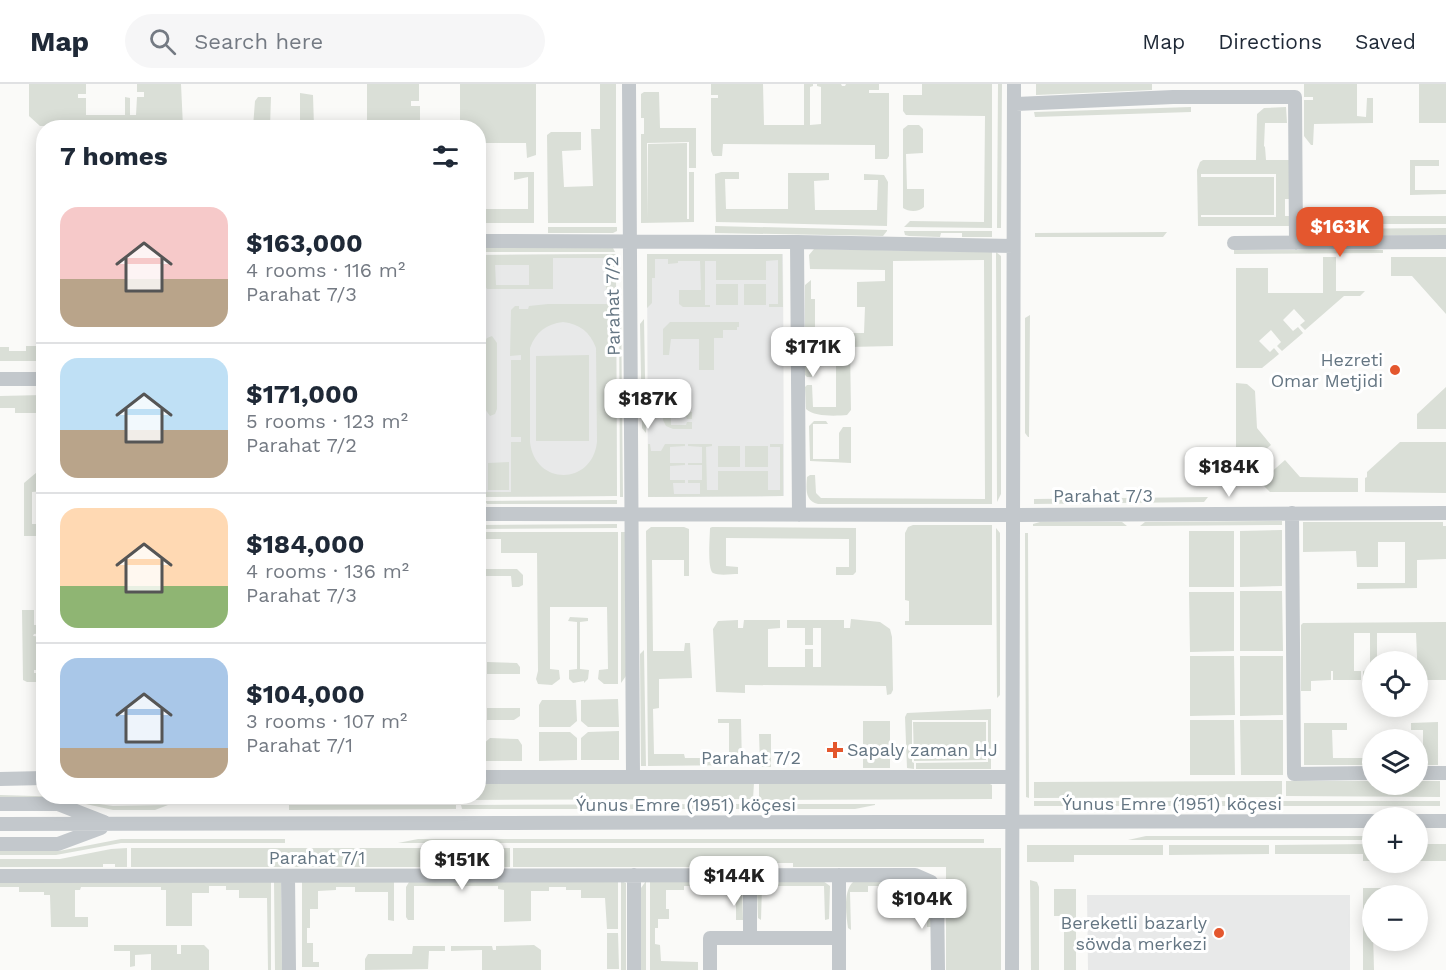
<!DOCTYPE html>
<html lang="en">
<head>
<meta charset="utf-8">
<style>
	:root { --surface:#fff; --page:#f6f6f7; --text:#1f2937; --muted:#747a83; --line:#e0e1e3; --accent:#e4572e }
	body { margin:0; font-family:"Work Sans",sans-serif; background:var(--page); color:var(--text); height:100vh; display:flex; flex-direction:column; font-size:22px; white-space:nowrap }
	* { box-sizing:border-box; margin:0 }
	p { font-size:20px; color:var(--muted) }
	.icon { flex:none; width:33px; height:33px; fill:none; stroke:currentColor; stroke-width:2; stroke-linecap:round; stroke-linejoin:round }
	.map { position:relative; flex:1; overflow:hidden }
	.panel { position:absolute; left:36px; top:36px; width:450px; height:684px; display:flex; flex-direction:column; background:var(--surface); border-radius:24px; box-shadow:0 3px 15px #0003 }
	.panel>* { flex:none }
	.fabs { position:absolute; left:1362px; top:567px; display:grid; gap:12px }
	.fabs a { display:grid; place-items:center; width:66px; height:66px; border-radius:50%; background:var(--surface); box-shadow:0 3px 15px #0003; font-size:30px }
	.price { position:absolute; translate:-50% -51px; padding:0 14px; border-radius:12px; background:#fff; color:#222; font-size:20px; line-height:39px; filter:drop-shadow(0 2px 3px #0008) }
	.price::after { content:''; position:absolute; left:50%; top:36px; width:18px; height:14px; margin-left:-9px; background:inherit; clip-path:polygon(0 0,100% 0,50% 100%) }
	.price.active { background:var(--accent); color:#fff }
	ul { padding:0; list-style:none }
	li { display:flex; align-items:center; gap:18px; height:150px; padding:0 24px }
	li+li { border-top:2px solid var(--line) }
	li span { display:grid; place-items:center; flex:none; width:168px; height:120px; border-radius:18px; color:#555 }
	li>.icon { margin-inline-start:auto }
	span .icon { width:72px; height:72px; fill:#fffc; stroke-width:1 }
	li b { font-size:26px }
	h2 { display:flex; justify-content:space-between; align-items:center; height:72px; padding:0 24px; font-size:26px }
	header { display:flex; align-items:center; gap:36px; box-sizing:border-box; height:84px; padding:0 30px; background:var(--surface); border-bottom:2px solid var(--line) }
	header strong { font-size:28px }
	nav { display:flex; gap:33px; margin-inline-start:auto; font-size:21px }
	.search { width:420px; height:54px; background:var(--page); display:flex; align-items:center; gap:15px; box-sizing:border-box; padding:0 21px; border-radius:33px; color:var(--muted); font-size:22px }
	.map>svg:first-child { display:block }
</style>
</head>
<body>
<header>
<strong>Map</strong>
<div class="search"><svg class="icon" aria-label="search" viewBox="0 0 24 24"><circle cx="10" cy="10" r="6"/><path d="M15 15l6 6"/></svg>Search here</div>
<nav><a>Map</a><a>Directions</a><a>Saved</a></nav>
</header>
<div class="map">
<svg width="1446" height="886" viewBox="0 0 1446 886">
	<rect width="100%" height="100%" fill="#fafaf8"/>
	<path fill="#e8e9e9" d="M616 170 617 412 479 413 478 171Z
		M647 170H783L784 412 648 413Z
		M1087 811H1350V886H1088Z"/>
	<path fill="#dadfd7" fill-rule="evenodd" d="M29 0H86V10H78V14H86V31H125V13L130 14V31H136L137 13H144V8H137V0H181L183 43H174L173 41 40 42 29 32Z
		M367 0H419V17H411V22H420V40H460V0H536V71L527 74 526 59H479L478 44 367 43Z
		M600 0H616V139H548L547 51 551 48H581V66L562 67 564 103 593 102 591 45H600Z
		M711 0H763L764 41H804V0H813V2L810 3V41L821 40V3L817 2V0H841L842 2H845L846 0H879V6H869V9H889V72L887 75H875V61L723 60 722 72H713L711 67V14H718V11H711Z
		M922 0H992V144L904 143 910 137 984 138 985 32 906 31 903 27V11H922Z
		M998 0H1002L1001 144H997Z
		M1036 0H1152V6L1036 11Z
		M1304 0H1357V32L1366 33 1367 14H1373V39L1314 40 1313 61H1311L1304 52V16H1313V13H1304Z
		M1419 0H1446V39H1419Z
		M644 8H659L660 44H696V84H689V58L647 59V135L648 60 687 59V135H689V88H694V138L641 139V50H644V34H641V10Z
		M300 9 313 11 314 43H326H300Z
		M258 13H271L270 43H253L255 17Z
		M1191 23V28L1035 33 1034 28Z
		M1286 23 1287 39H1265L1264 62 1265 63 1266 76H1289V115H1285V132H1289V142H1198L1197 86 1200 78 1203 76H1256L1257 30 1264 24ZM1201 90H1276V133H1201V131H1274V93H1201Z
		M908 41H919L923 45V69L906 70 907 105H924V123C919 128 909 128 903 124V45Z
		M1410 76H1439V82H1415V106H1446V110L1410 111Z
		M514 88H534V139H479V125H528V93L514 96Z
		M721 88H739V95H725L726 125H788V89H829V96L814 97 815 126H877L878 96H864V90L884 91 888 98 887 142 716 138 715 90Z
		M1367 132H1446V140H1367Z
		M715 142 887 146V147L883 152 715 149Z
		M548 143H617V147L613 149H548Z
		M1446 144V151L1320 152 1313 150 1307 145Z
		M904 147H992V153H962V149H941L940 153 909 152 905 151Z
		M1167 148 1163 153H1035V149Z
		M478 164H613L615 168H479Z
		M814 165 992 168V420H818C805 417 806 405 807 393L810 391H815L816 409 821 414 985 415 984 176 893 177V262L850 263 851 326 847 331C836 332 814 333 806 325L805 303 807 301H812L813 323H836V261H812V293H807L805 291V201L811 196V215H815V249H864L865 223H857V198L885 197V186L810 185 809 171Z
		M1234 166H1383V169L1234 170Z
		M996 168 1001 172V410L997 418Z
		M616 170V205H606L605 174H553V205H487L485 202V182H479V171ZM495 181H529V201H496Z
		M647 170H782L783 223H769V220H778V176L766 177V196H716V177H705V221H710V223H683L679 220V206H701L700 177H678V179L668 180V175H655V194H652V219L647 224Z
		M1323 173H1336V207H1365L1360 212H1344L1305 246 1300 241 1305 237 1294 225 1283 236 1293 247 1298 243 1303 249 1282 267 1277 262 1281 258 1271 246 1259 257 1270 268 1274 264 1279 270 1262 284H1236V184H1268V209H1323Z
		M1391 173H1446V230L1412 192H1391Z
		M716 200H738V221H716Z
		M744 200H766V221H744Z
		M619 219 621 222 623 413H620Z
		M548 220H616L617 412 486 413V408H511V358H521V353H511V276H521V271L510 272 511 226 515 222H519V225H528L529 222ZM563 238C580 240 590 248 596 264L597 358C592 402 535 402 530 358V264C536 248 546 240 563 238Z
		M43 226V277H0V263H9V267H26V262H43Z
		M1030 231 1029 353H1028L1025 349V234Z
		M644 235 646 349 642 344 640 240Z
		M670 238H739V243H737V246H723V254H714V286H699V255H671L669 271H663V245Z
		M492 252 497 259V325L495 330 490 332 485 325 484 259 487 254Z
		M589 271V357H536V272Z
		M1236 299 1247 300 1255 307 1257 344 1271 361 1246 382 1236 370Z
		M1446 303V345H1417V330Z
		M43 311V329H15V324H0V312Z
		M663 312H669L672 328H692V335H687L686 332H671V341H686L687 338H692V345H673L666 342 663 336Z
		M814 337H826L828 340H813V375H839V349L843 343H851V379L810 377 809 342Z
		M1400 358H1446V409L1365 408V394L1367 393V388Z
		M648 360H650L651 367H661L665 360H685V362L670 363V379H685V381L670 382V396H685V399H673L674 410H700V399H688V396H702V381H688V379H702V363L688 362V360H712V362L706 363 707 406H718V387H768V406H780V363H770V360H783V412L648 413Z
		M718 362H740V383H718Z
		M745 362H768V383H745Z
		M1285 376 1300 393 1358 394V408H1270L1260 398Z
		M509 378V406H488V379Z
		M43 383V407L32 408V440H43V452H24V399Z
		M1208 413 1204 418 1034 420V415Z
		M617 416V420H487L485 417Z
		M1282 437V441L1140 442 1145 438Z
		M1040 438H1122L1127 442H1033V440Z
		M1443 438V442H1446V475L1417 476V504L1357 505V499H1405V458H1378V483H1357L1356 467 1303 468V438Z
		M617 440V444L478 445 479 441Z
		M913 441H992V541H905V537H909V517L905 516V449L908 443Z
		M651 443H684L689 445V492H684V476H652L653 567H684L685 559H690L692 594 659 595V624L653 625 654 670H684L685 674H729V639H718V635H741L742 681 648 682 646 447Z
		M712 443 856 444V488L853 491H836V483H849V455L726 454V482L738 483V490C732 490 719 492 713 489 707 485 710 452 710 444Z
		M996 444 1000 449V611L997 614Z
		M1282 446V502L1240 503V447Z
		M1189 447H1234V503H1189Z
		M479 448H618V600H604L598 595 599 586 608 585 607 523H550V585L559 586 560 595 552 601 538 600 536 595 538 587 537 469H501V455H479Z
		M621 448H625L626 592 621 599Z
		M1025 449H1028L1029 714 1026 713Z
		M478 485H517L523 491V501L519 503H512L511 492H479Z
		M1240 507H1282L1283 567H1240Z
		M1189 508H1234V567L1190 568Z
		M22 526H34V541H43V549L34 550 33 552 43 553V586H34V589H43V598H27L23 596Z
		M570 533 588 534V537L580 538V585L589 586 588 595 584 599V597L573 599 569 595V586L577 585V538L568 537Z
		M851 535 880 538 890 545 892 553 893 606 891 610 887 611 886 602 745 601V609L716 608 713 545 718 537 738 536V544H743L744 536H780V544L768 545V583H805V565H813V583H821V544H813V561H805V544H787V536H844V544H850Z
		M1446 538V596H1418L1416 549H1377V577L1372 578V596H1363V587L1370 586V549H1354V587H1361V596H1333V587H1331V596L1311 597V607H1301V541L1303 539Z
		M644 566 646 682H641L640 570Z
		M1190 572H1234L1235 631 1190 632Z
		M1240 572H1283V631L1240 632Z
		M487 578 517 579 520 583V590H487Z
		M618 615 619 643H588L581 637V616Z
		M542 616H576L577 637 570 643H539V621Z
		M487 624H520V632L514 636H487Z
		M991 625V685H916V679L988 678V636H912V678L914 679V685L907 684 905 633 907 629Z
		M1190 636H1234L1235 691H1190Z
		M1240 636H1283V691H1241Z
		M863 637H890V684H863Z
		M913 638H986V676L914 677Z
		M1438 638V681H1418V674H1423V646H1411V639Z
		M1304 639H1347V646H1332L1333 674H1372V681H1304Z
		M619 647V676H581V654L588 648Z
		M539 648H570L577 654V676L539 677Z
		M759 650H771V683H762L760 680Z
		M490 654 518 655 522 661V677H479V661H482Z
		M1282 697V713L1034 714V698Z
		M1286 697H1372V700H1418V697H1440V713L1286 712Z
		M479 699H754L753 715 465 716V713L478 712Z
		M759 699H988L992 701V715L759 716Z
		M0 711 69 713 99 720 113 722 168 721 155 726H113L63 715 0 714Z
		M456 712V716L289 717V712Z
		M100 713 285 712V716L108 717 100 716Z
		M1034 717H1440V722H1034Z
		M754 720V725H462L461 721Z
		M759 720H875V721L855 725H759Z
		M289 721H456V725L289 726Z
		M1146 752H1372V756H1128Z
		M121 755H285V759H121L56 771H0V767H59Z
		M418 755H984V759H398Z
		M1372 760V777H1363V770H1275V761Z
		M1418 760H1446V777H1418Z
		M1027 761H1163V771H1074V778H1027Z
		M1169 761H1269V770L1169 771Z
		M127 764V783H115V780H103V783H0V775H60L111 765Z
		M131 764H510V783H131Z
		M513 764H1001V886H946V783H793V779H773V783H513Z
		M1030 796 1037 798 1039 803V886H1031Z
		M271 797V886H268L267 814H239V806H226V802H209V809H192V842H166V806H161V803H81L80 806H75V833H88V843H51L50 811H44V808H19V803H0V798Z
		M274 797H281L282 886H275Z
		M302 797H394V837L388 836V808H355V803H336V806L318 807V825H310V844H307V859H313V878H319V883H302Z
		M618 797V845H607L605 814H581V806H566V803H549V807H531V837L504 838V806L498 805V802H414V836H408L406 833V803L409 798Z
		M621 797 626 799V886H621Z
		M646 797V886H641V804Z
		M650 797 737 798 742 801 743 836H736V808H703V802H684V806H666V825H669V835H658V844H655V860L660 861 661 877 698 878V886H650Z
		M823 797 830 802 829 835 825 836 824 802H762L761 836 758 834 757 805 761 798Z
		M916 797C937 807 931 822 932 843H927V832H924L923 814H894V802H868V808H850L851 846 848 844C846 831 843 807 853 798Z
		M1363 804H1383V811L1372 812 1374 886H1363Z
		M1054 805H1076V886H1064V832H1054Z
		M607 849H618L619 885H607Z
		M114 861H177V870H181V861H204L209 866V886H151V870L135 871V882L130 883V867H114Z
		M534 861 541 866V886H482V866L451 867V862H492L493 866H496V862Z
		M413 862H445V867H429L428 885 365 886V875L368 870H412Z"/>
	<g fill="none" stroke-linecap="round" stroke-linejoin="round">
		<path stroke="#c3c8cc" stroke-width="14" d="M629 0 633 692
			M1014 20 1173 13H1295L1296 159
			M478 157 797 158 1013 162
			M797 158 799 431
			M1234 159 1446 158
			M0 295H44
			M1292 429 1294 690 1372 689
			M478 430 1003 431 1446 429
			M1418 689H1446
			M478 693H1012
			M0 695 44 694
			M0 720H58L104 738
			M1418 737H1446
			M0 740 1372 737
			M0 760H58L101 744
			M634 791V886
			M839 791V886
			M0 792 915 791 931 798 937 810 938 886
			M288 792 289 886
			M750 854V791
			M710 886V854H839
			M1012 886 1014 0"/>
	</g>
	<g fill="#e4572e" stroke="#fff" stroke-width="2">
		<circle cx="1395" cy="286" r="6"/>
		<path d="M832 657h6v6h6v6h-6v6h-6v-6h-6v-6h6z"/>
		<circle cx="1219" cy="849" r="6"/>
	</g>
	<g text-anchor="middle" stroke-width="6" stroke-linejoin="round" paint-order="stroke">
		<g font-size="18" fill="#657683" stroke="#fff">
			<text transform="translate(613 222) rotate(-91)" y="6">Parahat 7/2</text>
			<text x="1103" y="418">Parahat 7/3</text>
			<text x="751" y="680">Parahat 7/2</text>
			<text x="1172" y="726">Ýunus Emre (1951) köçesi</text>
			<text x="686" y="727">Ýunus Emre (1951) köçesi</text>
			<text x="317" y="780">Parahat 7/1</text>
		</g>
		<g font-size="18" fill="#657683" stroke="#fff" text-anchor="end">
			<text x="1383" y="282">Hezreti<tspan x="1383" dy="21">Omar Metjidi</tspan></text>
			<text x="847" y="672" text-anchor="start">Sapaly zaman HJ</text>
			<text x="1207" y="845">Bereketli bazarly<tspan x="1207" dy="21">söwda merkezi</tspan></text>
		</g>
	</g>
</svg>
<div class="fabs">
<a><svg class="icon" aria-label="locate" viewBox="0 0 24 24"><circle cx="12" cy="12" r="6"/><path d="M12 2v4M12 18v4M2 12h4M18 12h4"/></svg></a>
<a><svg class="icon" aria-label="layers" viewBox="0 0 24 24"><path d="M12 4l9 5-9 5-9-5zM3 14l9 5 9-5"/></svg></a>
<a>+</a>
<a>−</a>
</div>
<b class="price active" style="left:1340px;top:174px">$163K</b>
<b class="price" style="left:813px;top:294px">$171K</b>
<b class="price" style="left:648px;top:346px">$187K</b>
<b class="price" style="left:1229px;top:414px">$184K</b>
<b class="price" style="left:462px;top:807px">$151K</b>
<b class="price" style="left:734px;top:823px">$144K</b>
<b class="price" style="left:922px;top:846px">$104K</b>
<section class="panel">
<h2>7 homes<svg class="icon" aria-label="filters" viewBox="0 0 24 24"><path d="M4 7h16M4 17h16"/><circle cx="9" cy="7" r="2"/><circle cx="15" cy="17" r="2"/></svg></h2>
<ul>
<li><span style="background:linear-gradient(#f6c9c9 60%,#b9a48a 0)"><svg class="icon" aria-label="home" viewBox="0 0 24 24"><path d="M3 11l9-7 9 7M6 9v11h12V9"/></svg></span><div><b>$163,000</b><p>4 rooms · 116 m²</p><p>Parahat 7/3</p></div></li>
<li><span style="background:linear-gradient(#bfe0f5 60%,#b9a48a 0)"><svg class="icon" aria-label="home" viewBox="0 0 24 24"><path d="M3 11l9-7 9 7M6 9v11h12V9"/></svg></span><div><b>$171,000</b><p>5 rooms · 123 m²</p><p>Parahat 7/2</p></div></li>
<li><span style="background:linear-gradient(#ffd9b3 65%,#8fb573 0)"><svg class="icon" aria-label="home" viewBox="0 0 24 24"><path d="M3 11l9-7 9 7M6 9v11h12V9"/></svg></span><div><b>$184,000</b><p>4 rooms · 136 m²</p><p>Parahat 7/3</p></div></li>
<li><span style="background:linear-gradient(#a9c7e8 75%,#b9a48a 0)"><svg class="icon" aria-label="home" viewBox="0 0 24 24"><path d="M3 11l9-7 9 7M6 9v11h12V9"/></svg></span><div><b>$104,000</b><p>3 rooms · 107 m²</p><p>Parahat 7/1</p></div></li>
</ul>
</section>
</div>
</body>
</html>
